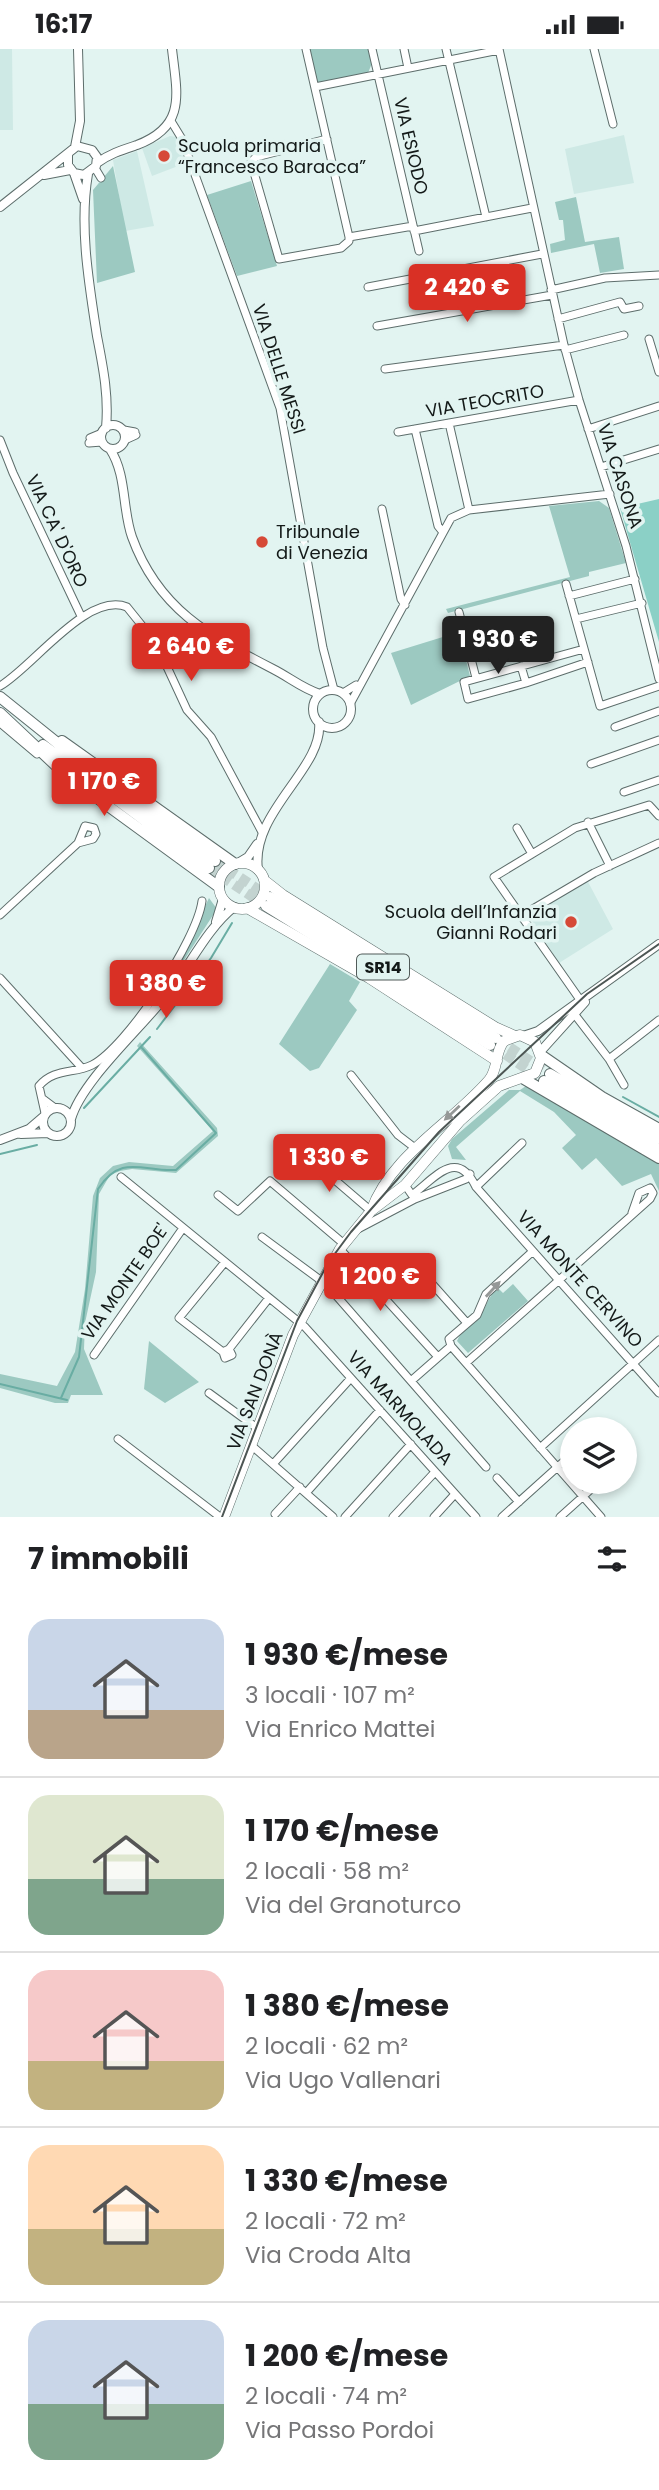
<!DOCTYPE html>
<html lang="it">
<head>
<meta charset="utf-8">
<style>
	:root { --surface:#fff; --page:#f2f2f2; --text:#202124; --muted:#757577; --line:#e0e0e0; --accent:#d93025 }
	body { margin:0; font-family:Poppins,sans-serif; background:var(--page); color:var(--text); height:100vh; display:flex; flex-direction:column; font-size:26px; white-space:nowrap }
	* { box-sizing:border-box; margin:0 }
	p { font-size:23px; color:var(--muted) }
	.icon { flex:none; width:38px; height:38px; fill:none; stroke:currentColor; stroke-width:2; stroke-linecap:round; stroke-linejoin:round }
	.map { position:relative; height:1468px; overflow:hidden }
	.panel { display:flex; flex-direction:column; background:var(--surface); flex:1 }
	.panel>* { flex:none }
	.fabs { position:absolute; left:560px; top:1368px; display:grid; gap:14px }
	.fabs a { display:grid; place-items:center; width:77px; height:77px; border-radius:50%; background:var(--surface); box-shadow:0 4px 10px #0003; font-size:35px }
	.price { position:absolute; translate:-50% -60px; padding:0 16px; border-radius:7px; background:var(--accent); color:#fff; font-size:23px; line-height:46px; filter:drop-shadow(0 2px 4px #0008) }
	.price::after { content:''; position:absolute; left:50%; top:42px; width:21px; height:16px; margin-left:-10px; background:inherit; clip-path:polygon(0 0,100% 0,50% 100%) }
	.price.on { background:#222; color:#fff }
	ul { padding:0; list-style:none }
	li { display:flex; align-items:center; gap:21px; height:175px; padding:0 28px }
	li+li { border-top:2px solid var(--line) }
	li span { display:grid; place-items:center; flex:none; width:196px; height:140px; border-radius:21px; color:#555 }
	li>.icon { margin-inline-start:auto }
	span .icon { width:84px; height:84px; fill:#fffc; stroke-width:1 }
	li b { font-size:30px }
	h2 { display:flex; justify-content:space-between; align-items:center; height:84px; padding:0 28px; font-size:30px }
	.status { display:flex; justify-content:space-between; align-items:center; height:49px; padding:0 35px; background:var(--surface); direction:ltr }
	.status svg { height:19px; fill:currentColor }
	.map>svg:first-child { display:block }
</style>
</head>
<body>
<div class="status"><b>16:17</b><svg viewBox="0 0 49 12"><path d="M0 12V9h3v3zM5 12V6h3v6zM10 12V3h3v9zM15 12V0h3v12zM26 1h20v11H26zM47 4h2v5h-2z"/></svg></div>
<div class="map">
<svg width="659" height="1468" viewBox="0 0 659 1468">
	<rect width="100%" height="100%" fill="#e2f4f1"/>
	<path fill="#cee9e5" d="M0 0H12L13 81H0Z
		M624 86 634 134 574 145 565 100Z
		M170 87 177 88 186 114 152 127 142 99Z
		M137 102 154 177 125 182 113 111Z
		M587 831 613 880 559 914 528 866Z"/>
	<path fill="#9cc9c1" d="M309 0H368L372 14 368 24 317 35Z
		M113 117 135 223 97 234 93 141Z
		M251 132 277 217 237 227 207 146Z
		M576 148 585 193 619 188 624 220 600 224 594 195 551 204 550 195 565 191 563 171H559L555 153Z
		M599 452 609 459 626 514 589 523V527L448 564 446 560 570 528 549 457Z
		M459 583 470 627 411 656 391 604Z
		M209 849 217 860 164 942Z
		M330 915 360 933 349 952 357 961 319 1019 310 1022 279 995Z
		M140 993 217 1079 218 1087 176 1124 132 1120 120 1122 110 1126 99 1145 96 1223 85 1274 84 1300 103 1346H71L68 1354H55L0 1339V1325L57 1337 75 1303 85 1240 93 1147 100 1129 113 1117 129 1113 173 1117 213 1082 137 997Z
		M526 1037 659 1112V1142L651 1125 622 1137 596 1109 582 1121 562 1099 576 1086 554 1063 520 1042 456 1098 466 1111 452 1110 448 1097 452 1090 509 1041H520Z
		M513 1235 528 1252 468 1304 457 1292C462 1280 473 1276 480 1267 487 1257 488 1247 498 1239L503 1244Z
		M149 1292 199 1333 165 1354 144 1340Z"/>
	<path fill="#8bd0c6" d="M659 450V593L620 459Z"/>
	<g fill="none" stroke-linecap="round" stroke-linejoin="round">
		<path stroke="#69ada3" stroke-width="2" d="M157 980 211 909 232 874
			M623 1048 659 1068
			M84 1059 150 988
			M0 1105 37 1096
			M0 1335 67 1351
			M61 1349 79 1308 98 1140C122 1104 142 1123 176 1121L216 1084 142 999"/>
		<path stroke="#c3d3d0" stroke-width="10" stroke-dasharray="10 5" stroke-linecap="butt" d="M215 812 270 848
			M209 819 266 857
			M497 990 550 1025
			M493 997 544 1032"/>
		<g stroke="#5d6d6b" stroke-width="9">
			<path id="minor" d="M306 0 349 188V192L341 199 279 210 251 113 256 108 327 90
				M372 0 419 202
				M404 0 408 19
				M446 0 486 168
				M499 0 564 296 579 351 626 497 659 630
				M594 0 613 75
				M315 38 499 1
				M171 72 182 90 280 359 323 599 334 641
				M95 119 101 129
				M414 182 532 159
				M349 188 413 177
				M368 238 542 205
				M551 241 605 229 659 226
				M558 270 620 253 624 260 639 257
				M377 277 552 246
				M649 290 659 323
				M565 301 624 286
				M385 320 564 296
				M449 374 469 461
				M415 380 438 477 442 482
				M588 380 659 357
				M124 381 135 383
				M398 383 579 351
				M90 389 102 384
				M0 391 13 424 81 567
				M125 391 136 386
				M89 394 102 393
				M601 418 659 400
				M382 460 401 550 405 556
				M566 535 600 657 659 637
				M569 547 635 530
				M459 563 476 629
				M576 570 642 554
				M521 617 526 634 588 613
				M526 634 468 650 464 633 584 600
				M0 637C32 619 87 542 127 558L156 594 187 661 211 688 262 783
				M343 644 356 636
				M350 655 451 469 469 461 610 445
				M0 674 37 705
				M615 678 659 662
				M591 715 659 691
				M624 743 659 731
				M588 773 610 817
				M517 779 532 805
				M0 866 78 794 93 790 96 785 94 779 85 777 78 794
				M521 867 594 824 659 794
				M0 929 81 1018
				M583 955 494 828 575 779 649 756 659 767
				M572 962 609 1010 624 1036
				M609 1010 659 971
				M351 1026 398 1086 415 1099
				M43 1050 55 1059
				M45 1064 39 1037C54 1019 74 1025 92 1016 127 998 197 891 202 852
				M307 1107 371 1162
				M121 1128 305 1278 476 1468
				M405 1136 412 1146C435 1129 457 1098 476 1138L659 1344
				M476 1138 522 1094
				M218 1146 238 1162 270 1132 344 1195
				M358 1180 415 1150 466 1130 470 1125
				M262 1188 327 1236 486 1418
				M340 1200 438 1308
				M418 1219 467 1274
				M451 1297 601 1468
				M451 1297 449 1290 477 1266 486 1245 533 1202
				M229 1300 269 1249
				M223 1303 229 1300 232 1306 225 1309 223 1303 179 1269 225 1213
				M94 1306 183 1179
				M466 1314 650 1150 653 1144 650 1139 639 1144 632 1164
				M411 1332 451 1297
				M209 1344 257 1379
				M118 1390 220 1468
				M251 1396 333 1468
				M540 1399 659 1291
				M274 1414 351 1329
				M497 1429 519 1453
				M306 1444 380 1361
				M275 1465 300 1438
				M345 1468 411 1395
				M393 1468 435 1423
				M434 1468 455 1445
				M502 1468 572 1405
				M560 1468 599 1433"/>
		</g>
		<g stroke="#5d6d6b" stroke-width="10">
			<path id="tertiary" d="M75 98 80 72 78 0
				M97 114C109 105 122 101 137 96 187 77 177 45 172 0
				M74 124 83 150
				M88 125C79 177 89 235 97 287 103 318 109 347 106 379
				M44 126 70 121
				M0 158 77 97 92 101 97 108 96 117 84 126 74 124 68 116V106
				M101 388a12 12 0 1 1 24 0a12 12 0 1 1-24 0Z
				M110 400C127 426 122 460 132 488 158 560 209 587 273 620 289 628 303 640 320 645
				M313 660a19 19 0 1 1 38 0a19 19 0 1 1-38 0Z
				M238 814 248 808 257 795
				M258 821C250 762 324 720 319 673
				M216 873 223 850
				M523 987 538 982 659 895
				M540 1003 585 953
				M43 1073a14 14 0 1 1 28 0a14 14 0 1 1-28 0Z
				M71 1070C82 1031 143 978 169 943 191 915 206 881 234 858
				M21 1085 48 1084
				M0 1091 29 1080 43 1068"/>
		</g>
		<g stroke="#5d6d6b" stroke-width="11">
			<path id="secondary" d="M219 837a23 23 0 1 1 46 0a23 23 0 1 1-46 0Z
				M264 831 283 846 495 978 515 987
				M247 859 369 929 497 1012
				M224 1468 293 1286 340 1200 371 1162 405 1136 460 1072 499 1037 535 1024 541 1009 535 993 520 986 504 992C494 1004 499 1019 489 1031 451 1075 391 1106 371 1162"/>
		</g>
		<g stroke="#5d6d6b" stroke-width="12">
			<path id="primary" d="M0 648 122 746 215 812
				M0 664 67 727 219 838
				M62 692 235 815
				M43 696 209 819
				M270 848 496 989
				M266 857 490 996
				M541 1006 602 1048 659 1080
				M550 1025 659 1089
				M524 1030 659 1109
				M544 1032 659 1100"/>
		</g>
		<use href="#minor" stroke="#fff" stroke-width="7"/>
		<use href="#tertiary" stroke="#fff" stroke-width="8"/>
		<use href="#secondary" stroke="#fff" stroke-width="10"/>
		<use href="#primary" stroke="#fff" stroke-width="10"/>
		<path stroke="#4d5654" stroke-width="2" d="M222 1468 297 1272 328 1214 351 1183 439 1083 587 945 659 895"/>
	</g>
	<defs><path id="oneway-solid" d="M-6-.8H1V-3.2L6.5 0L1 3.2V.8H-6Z" transform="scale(1.75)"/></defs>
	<g fill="#959897">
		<use href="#oneway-solid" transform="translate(452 1064) rotate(137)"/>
		<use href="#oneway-solid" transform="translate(493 1240) rotate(-47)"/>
	</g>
	<g fill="#d64937" stroke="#e2f4f1" stroke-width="2.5">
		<circle cx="164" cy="107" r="7"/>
		<circle cx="262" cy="493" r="7"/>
		<circle cx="571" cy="873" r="7"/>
	</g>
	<g text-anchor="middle" stroke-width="7" stroke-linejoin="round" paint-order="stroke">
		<rect fill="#e2f4f1" stroke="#515b59" stroke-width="2" x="357" y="905.5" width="52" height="25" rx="5"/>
		<g font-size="16" font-weight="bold" fill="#131918">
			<text x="383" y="924">SR14</text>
		</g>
		<g font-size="18" fill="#131918" stroke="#e2f4f1" text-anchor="start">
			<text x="178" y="103">Scuola primaria<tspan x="178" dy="21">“Francesco Baracca”</tspan></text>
			<text x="276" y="489">Tribunale<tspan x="276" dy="21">di Venezia</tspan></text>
			<text x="557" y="869" text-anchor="end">Scuola dell’Infanzia<tspan x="557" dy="21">Gianni Rodari</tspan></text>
		</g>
		<g font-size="18" fill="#131918" stroke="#e2f4f1">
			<text transform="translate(411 97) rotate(77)" y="6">VIA ESIODO</text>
			<text transform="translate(279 320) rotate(72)" y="6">VIA DELLE MESSI</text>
			<text transform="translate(485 352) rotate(-10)" y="6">VIA TEOCRITO</text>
			<text transform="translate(620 427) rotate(72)" y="6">VIA CASONA</text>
			<text transform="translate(57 482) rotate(65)" y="6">VIA CA' D'ORO</text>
			<text transform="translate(580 1230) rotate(48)" y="6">VIA MONTE CERVINO</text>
			<text transform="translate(125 1233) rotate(-55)" y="6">VIA MONTE BOE'</text>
			<text transform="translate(255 1342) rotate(-69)" y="6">VIA SAN DONÀ</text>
			<text transform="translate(400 1359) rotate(48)" y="6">VIA MARMOLADA</text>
		</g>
	</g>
</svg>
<div class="fabs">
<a><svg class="icon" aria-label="layers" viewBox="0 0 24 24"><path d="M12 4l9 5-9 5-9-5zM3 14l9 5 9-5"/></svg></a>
</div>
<b class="price" style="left:467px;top:275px">2 420 €</b>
<b class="price on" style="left:498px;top:627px">1 930 €</b>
<b class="price" style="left:191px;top:634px">2 640 €</b>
<b class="price" style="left:104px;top:769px">1 170 €</b>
<b class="price" style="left:166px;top:971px">1 380 €</b>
<b class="price" style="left:329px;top:1145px">1 330 €</b>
<b class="price" style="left:380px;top:1264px">1 200 €</b>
</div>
<section class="panel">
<h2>7 immobili<svg class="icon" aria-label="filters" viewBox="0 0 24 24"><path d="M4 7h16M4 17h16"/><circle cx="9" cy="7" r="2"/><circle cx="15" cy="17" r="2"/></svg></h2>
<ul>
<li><span style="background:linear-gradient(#c9d6e8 65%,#b9a48a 0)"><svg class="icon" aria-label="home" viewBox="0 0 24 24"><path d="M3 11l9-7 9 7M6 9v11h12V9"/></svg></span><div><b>1 930 €/mese</b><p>3 locali · 107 m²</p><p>Via Enrico Mattei</p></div></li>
<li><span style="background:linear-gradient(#dfe7d0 60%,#7fa58c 0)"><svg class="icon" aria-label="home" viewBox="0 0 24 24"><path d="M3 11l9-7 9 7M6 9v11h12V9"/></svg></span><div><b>1 170 €/mese</b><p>2 locali · 58 m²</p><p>Via del Granoturco</p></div></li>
<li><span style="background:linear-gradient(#f6c9c9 65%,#c2b280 0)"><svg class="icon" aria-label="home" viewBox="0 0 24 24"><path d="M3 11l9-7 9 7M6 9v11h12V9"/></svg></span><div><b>1 380 €/mese</b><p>2 locali · 62 m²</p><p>Via Ugo Vallenari</p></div></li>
<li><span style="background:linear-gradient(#ffd9b3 60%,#c2b280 0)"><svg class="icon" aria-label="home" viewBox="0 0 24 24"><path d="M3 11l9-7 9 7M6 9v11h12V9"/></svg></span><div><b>1 330 €/mese</b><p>2 locali · 72 m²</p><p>Via Croda Alta</p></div></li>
<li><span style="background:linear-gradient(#c9d6e8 60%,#7fa58c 0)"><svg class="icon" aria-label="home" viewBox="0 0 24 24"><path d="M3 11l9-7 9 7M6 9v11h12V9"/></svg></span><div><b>1 200 €/mese</b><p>2 locali · 74 m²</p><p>Via Passo Pordoi</p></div></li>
</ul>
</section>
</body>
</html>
